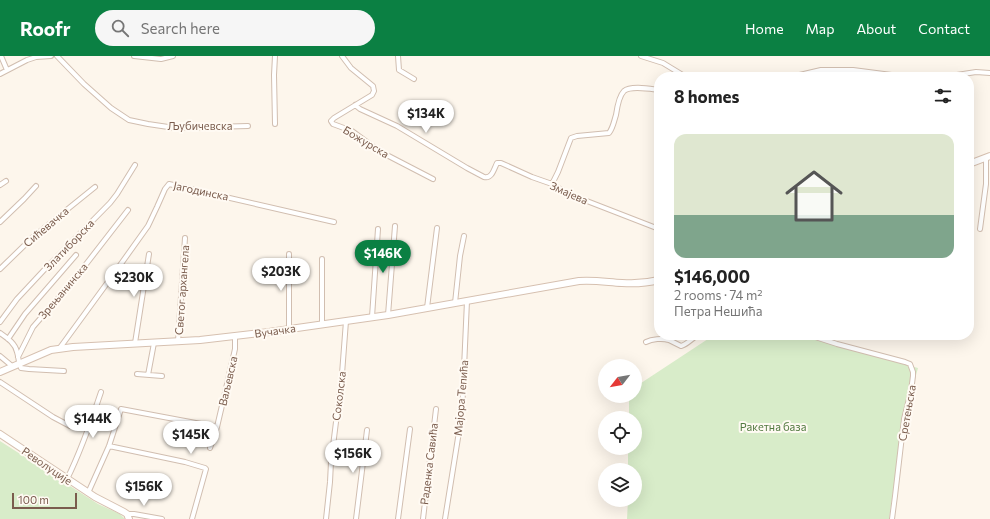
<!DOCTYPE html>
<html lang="en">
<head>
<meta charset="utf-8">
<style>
	:root { --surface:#fff; --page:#f6f6f6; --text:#222; --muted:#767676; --accent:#0b8043 }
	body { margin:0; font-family:Commissioner,sans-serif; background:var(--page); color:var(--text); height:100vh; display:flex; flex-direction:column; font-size:15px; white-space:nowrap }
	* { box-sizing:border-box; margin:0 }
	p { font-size:13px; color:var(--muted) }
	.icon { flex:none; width:22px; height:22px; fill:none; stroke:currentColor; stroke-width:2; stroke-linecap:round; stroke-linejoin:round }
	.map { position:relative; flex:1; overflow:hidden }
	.side { position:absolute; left:654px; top:16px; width:320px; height:268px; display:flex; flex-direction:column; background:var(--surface); border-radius:16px; box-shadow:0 4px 16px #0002 }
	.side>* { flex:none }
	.needle { width:26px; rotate:239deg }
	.tools { position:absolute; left:598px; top:303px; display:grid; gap:8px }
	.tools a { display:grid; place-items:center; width:44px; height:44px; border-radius:50%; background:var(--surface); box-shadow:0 4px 16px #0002; font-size:20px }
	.scale { position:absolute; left:12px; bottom:10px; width:65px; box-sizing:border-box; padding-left:4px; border:2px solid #7a5c4d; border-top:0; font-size:11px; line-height:14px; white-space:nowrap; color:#7a5c4d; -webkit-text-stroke:3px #fffaf3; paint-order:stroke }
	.price { position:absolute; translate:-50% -34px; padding:0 9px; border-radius:14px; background:#fff; color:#222; font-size:13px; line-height:26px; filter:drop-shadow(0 1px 2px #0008) }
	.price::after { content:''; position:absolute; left:50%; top:24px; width:12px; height:9px; margin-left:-6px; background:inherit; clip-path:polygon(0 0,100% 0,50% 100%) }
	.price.active { background:var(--accent); color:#fff }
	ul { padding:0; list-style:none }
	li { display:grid; align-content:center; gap:8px; height:212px; padding:0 20px }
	li span { display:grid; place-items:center; height:124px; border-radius:12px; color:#555 }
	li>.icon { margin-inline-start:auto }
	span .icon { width:72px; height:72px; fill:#fffc; stroke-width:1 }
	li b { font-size:17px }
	h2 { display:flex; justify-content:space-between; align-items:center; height:48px; padding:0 20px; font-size:17px }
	header { display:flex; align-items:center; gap:24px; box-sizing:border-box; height:56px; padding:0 20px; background:var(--accent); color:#fff }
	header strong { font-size:19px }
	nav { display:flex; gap:22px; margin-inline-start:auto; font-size:14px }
	.search { width:280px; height:36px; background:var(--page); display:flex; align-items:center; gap:10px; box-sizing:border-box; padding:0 14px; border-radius:22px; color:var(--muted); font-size:15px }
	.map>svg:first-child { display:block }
</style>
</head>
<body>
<header>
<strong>Roofr</strong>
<div class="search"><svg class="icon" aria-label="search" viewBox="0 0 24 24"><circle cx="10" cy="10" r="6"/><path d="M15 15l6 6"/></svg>Search here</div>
<nav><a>Home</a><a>Map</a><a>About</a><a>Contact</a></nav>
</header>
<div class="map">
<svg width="990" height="463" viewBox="0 0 990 463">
	<rect width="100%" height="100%" fill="#fdf6ec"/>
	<path fill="#d8ecc9" d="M714 279H798L918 312 904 363 889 463H627L628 444H635V414H628V392H635V362H629V340H635V331Z
		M0 385 98 448 120 458 125 463H0Z"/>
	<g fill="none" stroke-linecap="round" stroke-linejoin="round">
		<g stroke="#d1beb0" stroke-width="6">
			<path id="street" d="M1 0 7 14
				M57 0 84 28 111 52 129 64 148 68 175 72 248 70
				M134 0 161 3 173 0
				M342 0 351 12 373 30 374 35 372 39 334 62 331 65 333 68 352 75 379 95 433 123
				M398 0 399 14 414 23
				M641 0 663 7 686 21
				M0 18 27 4 36 1 51 0
				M791 21 821 14H853L907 21
				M944 21 976 16 990 17
				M355 49 360 53 397 70 467 112 484 121C492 123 494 113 497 107H501L532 121 552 128 562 134 574 140 659 173
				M275 68 274 19 275 0
				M969 120 971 162
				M552 128 558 116 571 82 577 80 609 77C613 72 614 65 616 59 617 52 619 40 624 35 631 29 651 33 659 34
				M0 129 6 125
				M0 166 24 143 36 130
				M980 173 986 128V102
				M289 198V273
				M0 213 33 181 95 131
				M455 247 460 200 464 180
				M427 252 437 172
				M388 259 395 170
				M372 261 378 173
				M0 266 17 243 45 213 110 147 117 138 135 109
				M322 269V203
				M0 277C7 282 15 287 17 296 19 302 18 306 21 312L29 313 64 315
				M809 279 837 288 905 306 910 308 913 316V320L911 335 904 363 895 440 892 463
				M8 283 25 258 76 199
				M178 285 185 182
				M646 286C652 283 662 282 669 284 673 286 677 288 681 290 688 288 692 282 698 279
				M135 287 149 198
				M59 293 113 219 148 170 157 151 165 133 169 128 334 166
				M0 300 12 310
				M18 301 33 271 73 225 128 154
				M137 318 162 320
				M148 319 154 287
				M0 326 53 361 70 370
				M109 390 185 406 205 412 206 413 192 463
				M210 392 217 371 227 328 235 293V281
				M67 423C81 395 91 366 101 336
				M88 437 109 390 121 353 217 371
				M127 458H134L162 463
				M326 463 330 426 331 406 342 318 346 265
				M356 463 367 374
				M398 463 410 373
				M423 463 436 353
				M445 463 462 357 467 245"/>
		</g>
		<g stroke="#d6c0b0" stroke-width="8">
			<path id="secondary" d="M969 108 990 100
				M0 316 51 294 73 291 200 284 269 276 388 259 579 225C595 224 606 226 622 227 635 228 647 227 659 224
				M0 378 95 441 124 456 127 458 129 463"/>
		</g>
		<use href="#street" stroke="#fff" stroke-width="4"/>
		<use href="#secondary" stroke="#fff" stroke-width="6"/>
	</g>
	<g text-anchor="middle" stroke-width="4" stroke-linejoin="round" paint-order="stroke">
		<g font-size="11" fill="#7a5c4d" stroke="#fffaf3">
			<text x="200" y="74">Љубичевска</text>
			<text transform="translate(366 86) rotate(31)" y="4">Божурска</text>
			<text transform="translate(201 135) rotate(12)" y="4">Јагодинска</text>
			<text transform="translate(569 137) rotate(24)" y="4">Змајева</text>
			<text transform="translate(46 171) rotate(-40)" y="4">Сићевачка</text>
			<text transform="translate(69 189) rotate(-46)" y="4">Златиборска</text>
			<text transform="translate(182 234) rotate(-86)" y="4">Светог архангела</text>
			<text transform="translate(63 235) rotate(-50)" y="4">Зрењанинска</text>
			<text transform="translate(275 275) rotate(-8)" y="4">Вучачка</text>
			<text transform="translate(228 325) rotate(-77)" y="4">Ваљевска</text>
			<text transform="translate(339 340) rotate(-83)" y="4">Соколска</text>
			<text transform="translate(461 342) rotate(-85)" y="4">Мајора Тепића</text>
			<text transform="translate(907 357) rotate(-80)" y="4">Сретењска</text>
			<text transform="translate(429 408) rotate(-83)" y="4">Раденка Савића</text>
			<text transform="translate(47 410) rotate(34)" y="4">Револуције</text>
		</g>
		<g font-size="11" fill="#537a41" stroke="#fffaf3">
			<text x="773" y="375">Ракетна база</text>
		</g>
	</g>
</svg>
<div class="tools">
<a><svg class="needle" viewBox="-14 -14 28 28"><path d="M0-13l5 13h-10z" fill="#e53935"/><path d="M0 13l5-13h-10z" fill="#767676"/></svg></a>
<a><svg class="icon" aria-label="locate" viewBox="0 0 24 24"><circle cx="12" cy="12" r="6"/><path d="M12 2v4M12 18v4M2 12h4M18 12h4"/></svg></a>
<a><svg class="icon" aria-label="layers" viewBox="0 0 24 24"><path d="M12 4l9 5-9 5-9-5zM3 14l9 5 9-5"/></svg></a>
</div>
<div class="scale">100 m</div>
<b class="price" style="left:426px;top:78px">$134K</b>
<b class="price active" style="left:383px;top:218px">$146K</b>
<b class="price" style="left:281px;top:236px">$203K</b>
<b class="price" style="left:134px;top:242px">$230K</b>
<b class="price" style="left:93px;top:383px">$144K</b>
<b class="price" style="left:191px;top:399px">$145K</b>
<b class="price" style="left:353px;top:418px">$156K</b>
<b class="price" style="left:144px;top:451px">$156K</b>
<section class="side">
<h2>8 homes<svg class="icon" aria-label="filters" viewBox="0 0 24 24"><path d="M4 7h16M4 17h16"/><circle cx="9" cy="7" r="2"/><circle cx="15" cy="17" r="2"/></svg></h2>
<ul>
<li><span style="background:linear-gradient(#dfe7d0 65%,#7fa58c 0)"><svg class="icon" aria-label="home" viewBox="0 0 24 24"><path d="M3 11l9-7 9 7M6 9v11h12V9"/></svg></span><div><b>$146,000</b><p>2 rooms · 74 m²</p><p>Петра Нешића</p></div></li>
</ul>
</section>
</div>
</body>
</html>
